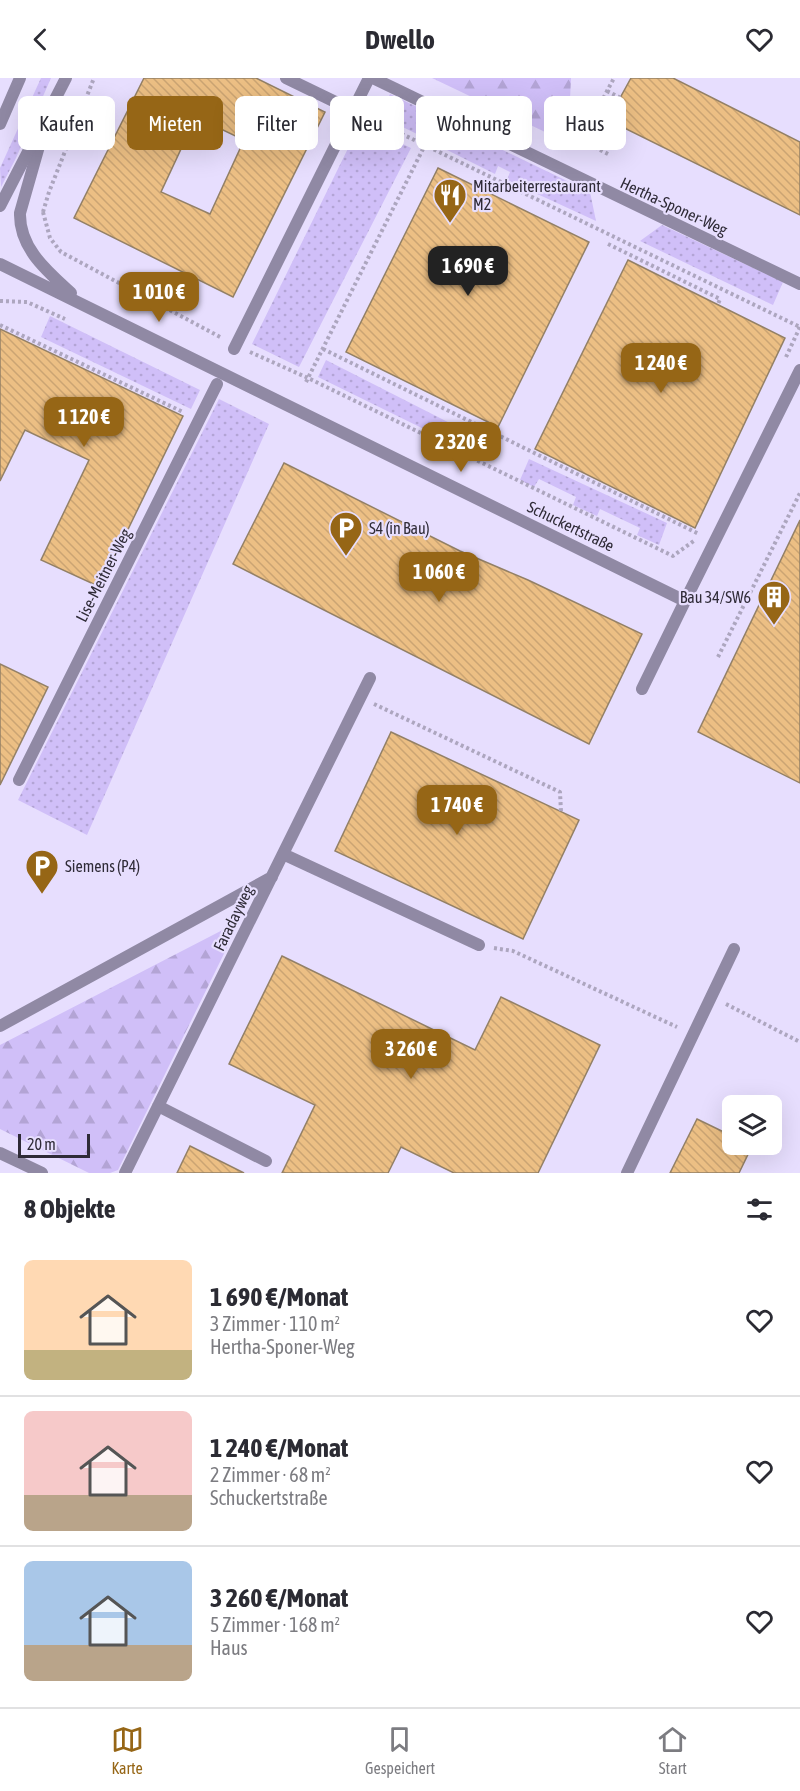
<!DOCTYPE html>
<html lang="de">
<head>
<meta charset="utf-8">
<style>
	:root { --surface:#fff; --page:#f7f7f7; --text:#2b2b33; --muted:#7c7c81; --line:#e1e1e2; --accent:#966616 }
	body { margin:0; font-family:"Asap Condensed",sans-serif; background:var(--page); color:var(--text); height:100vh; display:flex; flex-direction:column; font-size:22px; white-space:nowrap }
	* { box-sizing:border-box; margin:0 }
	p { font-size:20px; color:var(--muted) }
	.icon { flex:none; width:33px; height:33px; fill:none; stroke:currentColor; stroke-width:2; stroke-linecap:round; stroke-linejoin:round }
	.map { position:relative; height:1095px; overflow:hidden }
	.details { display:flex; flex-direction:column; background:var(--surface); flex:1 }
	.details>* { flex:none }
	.hud { position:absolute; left:18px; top:18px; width:765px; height:54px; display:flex; gap:12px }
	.fabs { position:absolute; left:722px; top:1017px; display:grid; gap:12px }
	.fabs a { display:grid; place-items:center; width:60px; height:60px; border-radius:9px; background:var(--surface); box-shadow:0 6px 24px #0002; font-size:30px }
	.scale { position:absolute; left:18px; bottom:15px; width:72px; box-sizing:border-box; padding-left:6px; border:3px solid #2f2b37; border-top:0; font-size:16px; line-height:21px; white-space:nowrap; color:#2f2b37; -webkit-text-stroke:4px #e7defe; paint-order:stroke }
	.price { position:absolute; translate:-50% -51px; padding:0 14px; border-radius:12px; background:var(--accent); color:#fff; font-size:20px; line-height:39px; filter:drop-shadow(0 2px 3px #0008) }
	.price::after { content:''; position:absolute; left:50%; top:36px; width:18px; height:14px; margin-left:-9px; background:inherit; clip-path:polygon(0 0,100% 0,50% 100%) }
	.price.on { background:#222; color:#fff }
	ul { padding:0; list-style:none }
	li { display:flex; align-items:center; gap:18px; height:150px; padding:0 24px }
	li+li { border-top:2px solid var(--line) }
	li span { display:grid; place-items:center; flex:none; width:168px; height:120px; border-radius:9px; color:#555 }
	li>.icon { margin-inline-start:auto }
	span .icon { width:72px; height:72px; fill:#fffc; stroke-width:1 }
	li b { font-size:26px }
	h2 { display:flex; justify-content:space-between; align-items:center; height:72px; padding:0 24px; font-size:26px }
	.chip { padding:0 21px; border-radius:9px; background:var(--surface); box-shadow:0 6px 24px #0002; font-size:21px; line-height:54px }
	.chip.on { background:var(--accent); color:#fff }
	header { display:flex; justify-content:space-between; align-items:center; height:78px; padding:0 24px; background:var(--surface); font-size:27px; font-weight:700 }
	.tabs { display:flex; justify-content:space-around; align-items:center; height:84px; border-top:2px solid var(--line); background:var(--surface); font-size:16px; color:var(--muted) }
	.tabs a { display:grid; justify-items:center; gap:3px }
	.tabs .on { color:var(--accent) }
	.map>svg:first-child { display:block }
</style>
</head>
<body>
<header><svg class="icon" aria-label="back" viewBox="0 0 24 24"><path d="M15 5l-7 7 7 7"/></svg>Dwello<svg class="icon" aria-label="heart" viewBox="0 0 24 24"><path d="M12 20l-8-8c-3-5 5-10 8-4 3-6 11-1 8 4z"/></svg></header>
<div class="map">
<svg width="800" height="1095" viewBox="0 0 800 1095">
	<defs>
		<pattern id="grass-dots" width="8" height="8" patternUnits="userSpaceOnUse" patternTransform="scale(1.5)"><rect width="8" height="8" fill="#d0bff8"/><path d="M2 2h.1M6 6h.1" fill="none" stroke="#b3a4d5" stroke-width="1.8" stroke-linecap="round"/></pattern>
		<pattern id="forest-firs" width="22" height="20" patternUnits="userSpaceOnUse" patternTransform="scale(1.5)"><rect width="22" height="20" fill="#d0bff8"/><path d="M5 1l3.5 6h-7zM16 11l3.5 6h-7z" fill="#b3a4d5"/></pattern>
		<pattern id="building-back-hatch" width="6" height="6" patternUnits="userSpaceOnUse" patternTransform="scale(1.5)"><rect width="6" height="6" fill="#ecbf84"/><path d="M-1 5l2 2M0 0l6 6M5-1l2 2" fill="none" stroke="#cba473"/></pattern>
	</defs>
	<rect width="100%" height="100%" fill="#e7defe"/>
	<path fill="url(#grass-dots)" d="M41 0H51L16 80 1 109 0 90Z
		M390 16 430 35 419 57 380 38Z
		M360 46 411 70 299 289 252 266Z
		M461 52 590 114 596 143 507 102 510 94 498 88 495 96 443 70Z
		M662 147 783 204 773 227 640 163Z
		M50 238 200 312 191 331 41 259Z
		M326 282 495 368 489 383 318 299Z
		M219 321 269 346 87 757 18 722Z
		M529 381 667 445 659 467 637 457 640 450 600 431 597 438 573 427 576 419 539 401 534 409 520 402Z"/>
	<path fill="url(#forest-firs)" d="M432 0H571L568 65Z
		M240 843 118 1092 110 1095H89L0 1051V967Z"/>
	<path fill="url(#building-back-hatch)" stroke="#938066" stroke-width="1.5" fill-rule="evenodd" d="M144 0H256L325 34 233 219 74 140ZM196 39 244 62 210 136 161 114Z
		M631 0H673L800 64V137L608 42Z
		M438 90 589 164 498 349 346 274Z
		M628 182 785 260 695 450 535 371Z
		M0 251 183 338 100 509 41 482 89 382 25 352 0 403Z
		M284 385 460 473 528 502 642 556 589 666 233 486Z
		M800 442V705L698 654Z
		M0 586 48 609 0 707Z
		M391 654 579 742 523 861 335 773Z
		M282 878 475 972 501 919 600 967 538 1095H454L401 1069 388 1095H282L315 1027 229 986Z
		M697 1041 732 1058V1066H753L739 1095H670Z
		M190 1068 244 1095H177Z"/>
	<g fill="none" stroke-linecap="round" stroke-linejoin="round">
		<path stroke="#ada6bf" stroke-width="4" stroke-dasharray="3 3" stroke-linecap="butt" d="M607 13 621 20
			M369 40 800 249
			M608 76 581 62 614 0
			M43 134 50 160 61 174 222 260
			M43 134 49 114 94 0
			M608 166 720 221 718 226
			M0 223 27 224 65 241
			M0 247 183 334
			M323 271 699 456
			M250 274 308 300 673 478 695 462
			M786 279 800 249
			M306 304 435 47
			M718 579 800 415
			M374 626 560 714 561 734
			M494 870 513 873 677 949
			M726 926 800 964"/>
		<path stroke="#9089a4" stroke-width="12" d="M642 611 685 523
			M283 776 479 867
			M0 948 272 799
			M158 1028 266 1083
			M0 1075 42 1095
			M125 1095 370 600
			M627 1095 734 871"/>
		<path stroke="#9089a4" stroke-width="12" d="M286 0 352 32
			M234 271 369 0
			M19 702 217 306"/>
		<path stroke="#9089a4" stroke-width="12" d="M373 0 800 206
			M45 47 20 135C19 170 47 193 71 215
			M0 186 685 523 800 292"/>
		<path stroke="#9089a4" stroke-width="12" d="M0 46 20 0
			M0 128 66 0"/>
	</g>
	<defs>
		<g id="restaurant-pin" transform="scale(1.725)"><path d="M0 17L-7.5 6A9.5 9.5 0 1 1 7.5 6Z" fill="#966616" stroke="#e7defe"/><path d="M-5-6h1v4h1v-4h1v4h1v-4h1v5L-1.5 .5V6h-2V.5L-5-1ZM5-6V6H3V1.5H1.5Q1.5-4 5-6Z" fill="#fff"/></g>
		<g id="parking-pin" transform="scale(1.725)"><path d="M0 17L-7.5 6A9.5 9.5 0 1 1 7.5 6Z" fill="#966616" stroke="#e7defe"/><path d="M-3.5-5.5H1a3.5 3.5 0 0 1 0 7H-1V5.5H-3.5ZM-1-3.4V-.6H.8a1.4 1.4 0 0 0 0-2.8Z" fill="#fff"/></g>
		<g id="building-pin" transform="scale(1.725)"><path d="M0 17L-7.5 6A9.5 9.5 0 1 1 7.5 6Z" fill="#966616" stroke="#e7defe"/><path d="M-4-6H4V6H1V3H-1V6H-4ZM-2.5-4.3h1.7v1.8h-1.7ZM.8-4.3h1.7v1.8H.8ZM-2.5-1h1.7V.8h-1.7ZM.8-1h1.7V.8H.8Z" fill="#fff"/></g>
	</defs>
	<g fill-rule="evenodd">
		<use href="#restaurant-pin" x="450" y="117"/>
		<use href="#parking-pin" x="346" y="450"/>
		<use href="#building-pin" x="774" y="519"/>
		<use href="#parking-pin" x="42" y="788"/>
	</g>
	<g text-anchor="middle" stroke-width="4.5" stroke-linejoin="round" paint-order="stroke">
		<g font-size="16" fill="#2f2b37" stroke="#e7defe" text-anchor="start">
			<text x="473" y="114">Mitarbeiterrestaurant<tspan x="473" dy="18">M2</tspan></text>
			<text x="369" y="456">S4 (in Bau)</text>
			<text x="751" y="525" text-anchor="end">Bau 34/SW6</text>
			<text x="65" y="794">Siemens (P4)</text>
		</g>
		<g font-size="16" fill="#2f2b37" stroke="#e7defe">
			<text transform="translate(674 128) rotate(25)" y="6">Hertha-Sponer-Weg</text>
			<text transform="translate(571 448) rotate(26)" y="6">Schuckertstraße</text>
			<text transform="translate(103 497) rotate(-63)" y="6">Lise-Meitner-Weg</text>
			<text transform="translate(233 840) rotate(-64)" y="6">Faradayweg</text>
		</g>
	</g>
</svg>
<div class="fabs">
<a><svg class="icon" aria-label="layers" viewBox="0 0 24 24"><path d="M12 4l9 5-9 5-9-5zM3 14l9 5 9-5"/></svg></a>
</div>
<div class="scale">20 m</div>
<b class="price on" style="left:468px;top:219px">1 690 €</b>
<b class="price" style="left:159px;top:245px">1 010 €</b>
<b class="price" style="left:661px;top:316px">1 240 €</b>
<b class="price" style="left:84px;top:370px">1 120 €</b>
<b class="price" style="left:461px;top:395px">2 320 €</b>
<b class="price" style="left:439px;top:525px">1 060 €</b>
<b class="price" style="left:457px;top:758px">1 740 €</b>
<b class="price" style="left:411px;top:1002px">3 260 €</b>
<div class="hud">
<a class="chip">Kaufen</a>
<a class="chip on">Mieten</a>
<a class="chip">Filter</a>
<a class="chip">Neu</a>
<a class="chip">Wohnung</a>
<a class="chip">Haus</a>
</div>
</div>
<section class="details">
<h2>8 Objekte<svg class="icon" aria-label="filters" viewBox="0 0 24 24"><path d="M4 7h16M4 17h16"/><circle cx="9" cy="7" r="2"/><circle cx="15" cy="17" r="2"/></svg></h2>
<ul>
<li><span style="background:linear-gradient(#ffd9b3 75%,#c2b280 0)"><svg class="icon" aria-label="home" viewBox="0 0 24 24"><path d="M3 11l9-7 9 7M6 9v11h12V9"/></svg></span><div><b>1 690 €/Monat</b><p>3 Zimmer · 110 m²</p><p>Hertha-Sponer-Weg</p></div><svg class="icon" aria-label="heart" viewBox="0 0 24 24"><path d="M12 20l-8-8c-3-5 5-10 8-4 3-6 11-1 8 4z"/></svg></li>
<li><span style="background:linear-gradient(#f6c9c9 70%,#b9a48a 0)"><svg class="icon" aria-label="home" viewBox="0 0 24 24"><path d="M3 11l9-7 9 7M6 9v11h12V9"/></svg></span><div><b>1 240 €/Monat</b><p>2 Zimmer · 68 m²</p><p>Schuckertstraße</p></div><svg class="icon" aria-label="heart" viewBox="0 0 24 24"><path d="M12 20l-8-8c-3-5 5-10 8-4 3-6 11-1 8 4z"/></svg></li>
<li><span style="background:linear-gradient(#a9c7e8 70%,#b9a48a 0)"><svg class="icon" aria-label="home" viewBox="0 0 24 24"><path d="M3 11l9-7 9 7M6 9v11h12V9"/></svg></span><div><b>3 260 €/Monat</b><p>5 Zimmer · 168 m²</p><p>Haus</p></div><svg class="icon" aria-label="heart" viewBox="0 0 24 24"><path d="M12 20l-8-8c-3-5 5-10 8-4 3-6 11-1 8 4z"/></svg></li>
</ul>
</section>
<nav class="tabs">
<a class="on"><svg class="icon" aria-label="map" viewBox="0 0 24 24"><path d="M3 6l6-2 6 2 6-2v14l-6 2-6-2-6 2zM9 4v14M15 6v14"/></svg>Karte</a>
<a><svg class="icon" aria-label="saved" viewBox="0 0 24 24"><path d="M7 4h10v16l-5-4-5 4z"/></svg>Gespeichert</a>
<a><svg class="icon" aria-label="home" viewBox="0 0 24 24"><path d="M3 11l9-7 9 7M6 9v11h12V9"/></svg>Start</a>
</nav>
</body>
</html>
